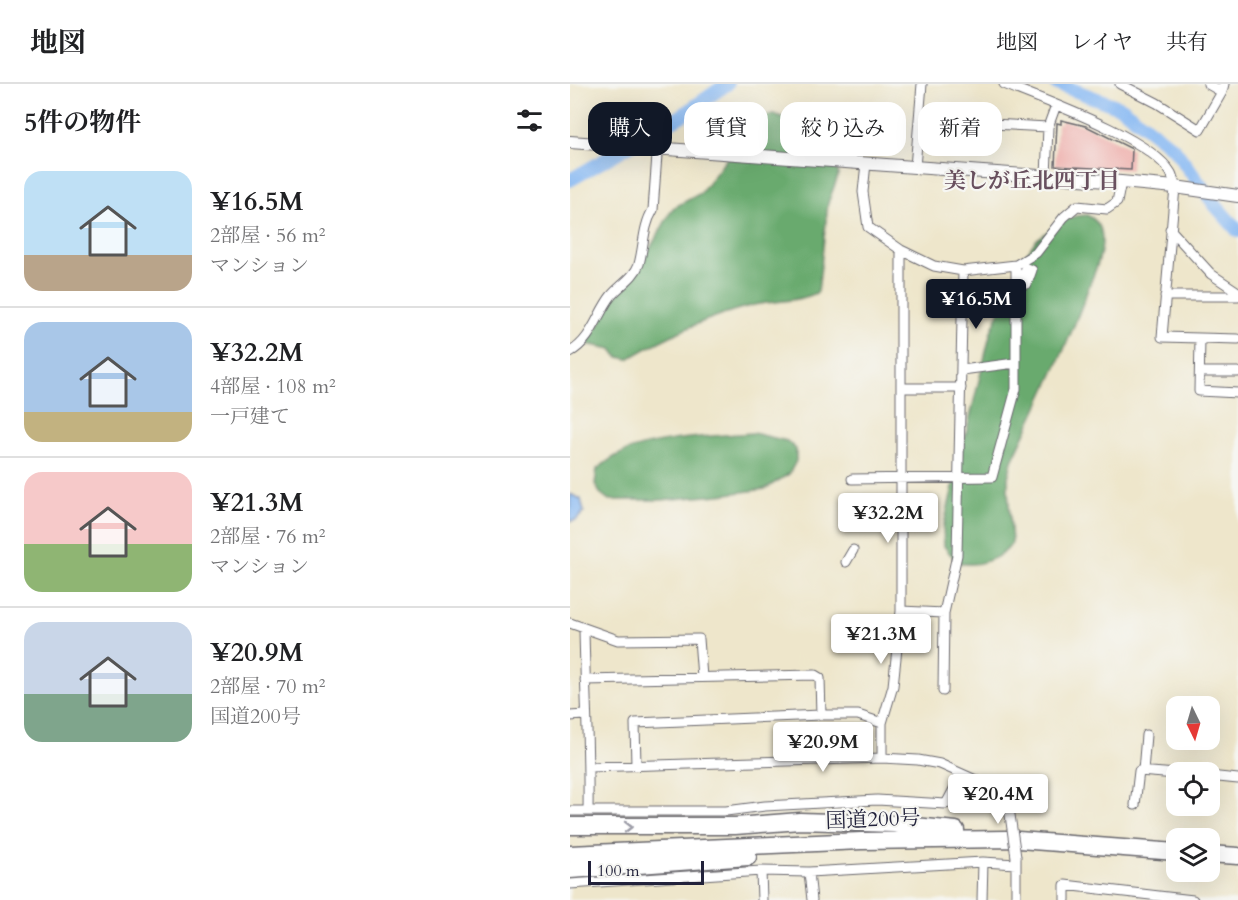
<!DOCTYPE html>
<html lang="ja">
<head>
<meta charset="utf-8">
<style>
	:root { --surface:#fff; --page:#f2f2f2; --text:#202124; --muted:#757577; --line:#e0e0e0; --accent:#111827 }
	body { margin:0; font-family:Cardo,"Noto Serif JP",serif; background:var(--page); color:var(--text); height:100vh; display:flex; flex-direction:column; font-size:22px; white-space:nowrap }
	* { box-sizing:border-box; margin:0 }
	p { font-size:20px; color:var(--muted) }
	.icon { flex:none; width:33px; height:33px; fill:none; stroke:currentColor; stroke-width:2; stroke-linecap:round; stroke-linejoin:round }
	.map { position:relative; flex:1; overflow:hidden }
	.panel { display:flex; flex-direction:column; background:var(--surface); width:570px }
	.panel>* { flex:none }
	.banner { position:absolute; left:18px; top:18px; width:560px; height:54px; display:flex; gap:12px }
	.needle { width:39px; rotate:175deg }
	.controls { position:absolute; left:596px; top:612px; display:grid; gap:12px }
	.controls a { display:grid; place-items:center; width:54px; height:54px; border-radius:12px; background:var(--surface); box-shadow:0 6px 24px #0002; font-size:30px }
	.scale { position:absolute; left:18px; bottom:15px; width:116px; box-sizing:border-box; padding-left:6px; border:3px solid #22223b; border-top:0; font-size:16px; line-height:21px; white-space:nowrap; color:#22223b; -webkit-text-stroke:4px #f6f6f2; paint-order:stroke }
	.price { position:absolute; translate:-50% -51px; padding:0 14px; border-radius:6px; background:#fff; color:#222; font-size:20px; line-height:39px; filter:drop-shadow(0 2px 3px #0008) }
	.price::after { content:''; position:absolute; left:50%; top:36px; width:18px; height:14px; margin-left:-9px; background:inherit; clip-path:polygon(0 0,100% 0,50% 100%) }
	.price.on { background:var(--accent); color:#fff }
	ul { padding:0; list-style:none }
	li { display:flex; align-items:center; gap:18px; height:150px; padding:0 24px }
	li+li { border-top:2px solid var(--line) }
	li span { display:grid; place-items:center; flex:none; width:168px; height:120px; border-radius:18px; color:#555 }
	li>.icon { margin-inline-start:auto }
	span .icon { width:72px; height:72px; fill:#fffc; stroke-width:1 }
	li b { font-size:26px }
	h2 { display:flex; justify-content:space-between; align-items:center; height:72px; padding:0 24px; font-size:26px }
	.tag { padding:0 21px; border-radius:18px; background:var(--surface); box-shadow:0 6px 24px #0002; font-size:21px; line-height:54px }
	.tag.on { background:var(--accent); color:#fff }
	header { display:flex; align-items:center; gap:36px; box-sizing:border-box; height:84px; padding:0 30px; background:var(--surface); border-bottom:2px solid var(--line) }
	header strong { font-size:28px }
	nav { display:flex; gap:33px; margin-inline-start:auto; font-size:21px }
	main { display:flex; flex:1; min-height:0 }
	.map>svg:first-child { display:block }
</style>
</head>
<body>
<header>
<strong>地図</strong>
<nav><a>地図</a><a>レイヤ</a><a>共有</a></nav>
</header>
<main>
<section class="panel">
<h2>5件の物件<svg class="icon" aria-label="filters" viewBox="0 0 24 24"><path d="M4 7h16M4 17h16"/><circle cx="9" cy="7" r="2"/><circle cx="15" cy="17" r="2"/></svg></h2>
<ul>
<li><span style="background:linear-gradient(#bfe0f5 70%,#b9a48a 0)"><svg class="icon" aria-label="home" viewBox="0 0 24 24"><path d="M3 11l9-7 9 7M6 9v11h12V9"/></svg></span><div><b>¥16.5M</b><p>2部屋 · 56 m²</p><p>マンション</p></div></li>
<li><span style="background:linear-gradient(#a9c7e8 75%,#c2b280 0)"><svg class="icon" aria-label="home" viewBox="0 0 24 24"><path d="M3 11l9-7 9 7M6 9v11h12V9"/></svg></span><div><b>¥32.2M</b><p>4部屋 · 108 m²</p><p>一戸建て</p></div></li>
<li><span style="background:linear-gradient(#f6c9c9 60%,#8fb573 0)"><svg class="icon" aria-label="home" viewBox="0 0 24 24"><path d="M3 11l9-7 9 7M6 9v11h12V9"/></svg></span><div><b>¥21.3M</b><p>2部屋 · 76 m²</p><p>マンション</p></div></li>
<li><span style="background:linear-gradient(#c9d6e8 60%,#7fa58c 0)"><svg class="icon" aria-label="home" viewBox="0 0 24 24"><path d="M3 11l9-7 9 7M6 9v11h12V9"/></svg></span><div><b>¥20.9M</b><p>2部屋 · 70 m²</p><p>国道200号</p></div></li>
</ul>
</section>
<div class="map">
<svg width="668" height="816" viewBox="0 0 668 816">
	<rect width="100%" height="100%" fill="#f6f6f2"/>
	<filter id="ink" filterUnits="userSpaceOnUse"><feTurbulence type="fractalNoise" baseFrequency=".0167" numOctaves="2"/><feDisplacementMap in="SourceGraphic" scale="12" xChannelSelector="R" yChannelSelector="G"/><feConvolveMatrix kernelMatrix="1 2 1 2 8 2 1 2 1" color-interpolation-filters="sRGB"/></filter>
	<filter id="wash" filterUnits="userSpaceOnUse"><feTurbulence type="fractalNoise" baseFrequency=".008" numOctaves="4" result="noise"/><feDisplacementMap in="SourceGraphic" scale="24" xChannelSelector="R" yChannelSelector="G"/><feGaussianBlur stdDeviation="1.35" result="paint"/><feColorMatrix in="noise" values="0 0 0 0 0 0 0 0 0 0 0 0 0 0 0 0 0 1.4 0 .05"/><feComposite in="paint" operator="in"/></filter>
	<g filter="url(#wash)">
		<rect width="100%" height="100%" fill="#eee6cb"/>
		<path fill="#69aa6e" stroke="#466654" stroke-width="1.5" d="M203 30C227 36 250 58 267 75L268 92 258 119 248 208C227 219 203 216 180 222 137 233 97 252 58 275L48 273 42 265 16 260 30 239 40 217 60 199 103 124 131 109 179 45 194 33Z
			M517 131C528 137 532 143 532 156 532 173 524 189 518 205 497 264 469 320 442 377L438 393V407L442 458C436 474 402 486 387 477 382 473 378 467 374 462L373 444 421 247 455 172 466 156 492 137 506 132Z
			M183 349 217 357 226 365V377L219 390 195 405 149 411 91 416H39L30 409 25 400 27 385C33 381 40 375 46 372 77 354 146 352 183 349Z"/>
		<path fill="#86b8f3" stroke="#546d97" stroke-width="1.5" d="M0 410 11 415 14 428 6 436 0 437Z"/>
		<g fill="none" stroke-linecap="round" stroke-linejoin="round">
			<path stroke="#86b8f3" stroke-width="14" d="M487 0 552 24 604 65 645 121 668 147
				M0 96 111 32 157 0"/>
		</g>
		<g id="blocks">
			<path fill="#eda4a1" d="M491 36 516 42 562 65 561 86 485 82 487 39 491 40Z"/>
		</g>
	</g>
	<g filter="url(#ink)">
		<use href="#blocks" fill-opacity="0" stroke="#69676d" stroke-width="1.5"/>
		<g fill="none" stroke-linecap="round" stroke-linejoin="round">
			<g stroke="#69676d" stroke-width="11">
				<path id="street" d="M434 0C473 16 581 54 601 89 603 93 604 99 605 103L592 253 668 255
					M550 0 587 19 630 46 652 8 654 0
					M638 0 652 8
					M349 36 478 43
					M296 79 293 108 298 143 331 166 364 182 393 187 446 181 466 169 494 133 507 122 537 125 547 118 551 98
					M345 83 352 0
					M476 93 478 43 486 21
					M600 145 641 190 668 208
					M446 201 457 200 462 186 456 184 453 194 458 196
					M595 212H668
					M630 254 629 307 668 309
					M0 268C22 256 27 230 41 212 50 201 64 194 69 180 74 162 73 142 83 126L87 71 94 64
					M392 286 445 279
					M630 288H668
					M331 304H391
					M282 395 422 393 446 305V181
					M276 478 283 466
					M331 527 374 529 373 607
					M374 529 387 471 393 187
					M0 539 48 556 129 555 132 593
					M14 545C15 605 19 666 18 727
					M15 596 245 591 250 594 251 631
					M0 632 15 631
					M312 674V639L323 602 331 527V166
					M66 682 65 639 251 631H288L312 639
					M19 683 312 674 348 676 370 680 417 701
					M573 687 576 651
					M639 692 668 695
					M565 721 569 687 606 690
					M0 727H156L195 722 307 716 376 720 392 690
					M413 778 446 780
					M191 787 192 816
					M239 788 242 816
					M0 800 191 787 239 788 413 778 412 816
					M446 816V773
					M495 816V801L623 816"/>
			</g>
			<g stroke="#69676d" stroke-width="14">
				<path id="secondary" d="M0 58 551 98 605 103 668 112"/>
			</g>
			<g stroke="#69676d" stroke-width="19">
				<path id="highway" d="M0 742H165L230 737 324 740 386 746
					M0 770 291 757 437 755 606 768
					M639 770 668 772
					M0 786 178 773"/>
			</g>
			<use href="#street" stroke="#fff" stroke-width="9"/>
			<use href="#secondary" stroke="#fff" stroke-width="12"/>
			<use href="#highway" stroke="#fff" stroke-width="16"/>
			<g stroke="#69676d" stroke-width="11" stroke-linecap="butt">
				<path id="street-bridge" d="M417 701 431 709 439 724 446 773"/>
			</g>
			<use href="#street-bridge" stroke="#fff" stroke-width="9"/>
		</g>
		<defs><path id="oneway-chevron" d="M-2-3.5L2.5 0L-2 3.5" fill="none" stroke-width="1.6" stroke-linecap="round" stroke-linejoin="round" transform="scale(1.5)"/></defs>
		<use stroke="#9c9ca7" href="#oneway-chevron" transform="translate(58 743)"/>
	</g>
	<g text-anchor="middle" stroke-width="4.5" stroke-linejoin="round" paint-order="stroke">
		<g font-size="21" fill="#22223b" stroke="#f6f6f2">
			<text transform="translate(303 735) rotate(-2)" y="7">国道200号</text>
		</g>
		<g font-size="22" font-weight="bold" fill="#69505f" stroke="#f6f6f2">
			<text x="462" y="104">美しが丘北四丁目</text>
		</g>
	</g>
</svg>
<div class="controls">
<a><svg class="needle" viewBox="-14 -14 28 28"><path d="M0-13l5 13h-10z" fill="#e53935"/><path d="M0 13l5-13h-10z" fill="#757577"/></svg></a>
<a><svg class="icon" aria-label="locate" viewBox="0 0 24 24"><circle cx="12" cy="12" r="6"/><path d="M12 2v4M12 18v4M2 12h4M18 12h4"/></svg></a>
<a><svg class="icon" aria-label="layers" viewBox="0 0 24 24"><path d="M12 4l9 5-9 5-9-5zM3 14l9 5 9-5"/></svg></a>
</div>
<div class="scale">100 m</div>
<b class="price on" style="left:406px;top:246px">¥16.5M</b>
<b class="price" style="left:318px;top:460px">¥32.2M</b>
<b class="price" style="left:311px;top:581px">¥21.3M</b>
<b class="price" style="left:253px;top:689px">¥20.9M</b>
<b class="price" style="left:428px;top:741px">¥20.4M</b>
<div class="banner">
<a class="tag on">購入</a>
<a class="tag">賃貸</a>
<a class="tag">絞り込み</a>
<a class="tag">新着</a>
</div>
</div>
</main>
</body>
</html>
